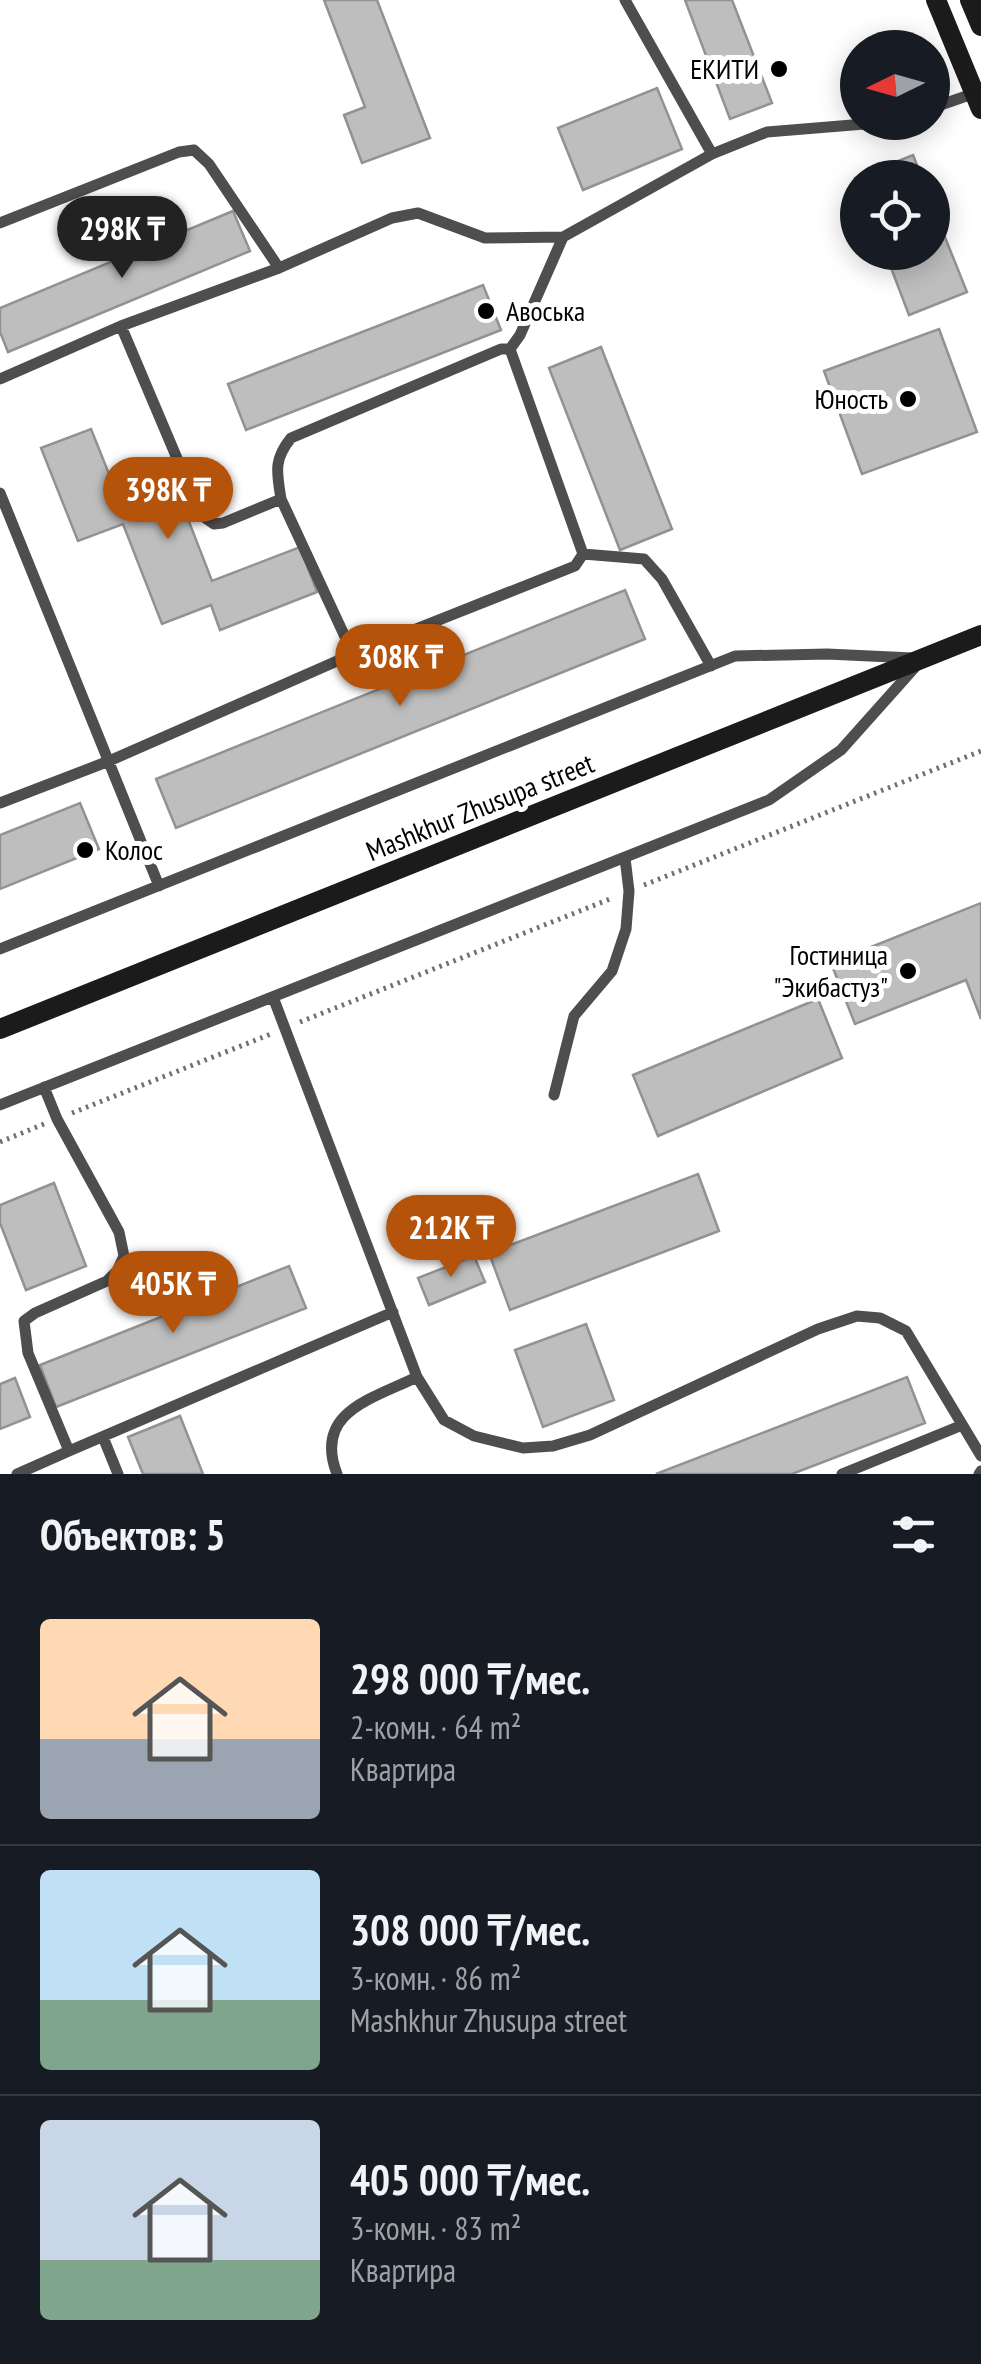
<!DOCTYPE html>
<html lang="ru">
<head>
<meta charset="utf-8">
<style>
	:root { --surface:#171b24; --page:#242831; --text:#f1f3f6; --muted:#9ea1a6; --line:#363941; --accent:#b45309 }
	body { margin:0; font-family:"PT Sans Narrow",sans-serif; background:var(--page); color:var(--text); height:100vh; display:flex; flex-direction:column; font-size:38px; white-space:nowrap }
	* { box-sizing:border-box; margin:0 }
	p { font-size:32px; color:var(--muted) }
	.icon { flex:none; width:55px; height:55px; fill:none; stroke:currentColor; stroke-width:2; stroke-linecap:round; stroke-linejoin:round }
	.map { position:relative; height:1474px; overflow:hidden }
	.sheet { display:flex; flex-direction:column; background:var(--surface); flex:1 }
	.sheet>* { flex:none }
	.needle { width:65px; rotate:265deg }
	.fabs { position:absolute; left:840px; top:30px; display:grid; gap:20px }
	.fabs a { display:grid; place-items:center; width:110px; height:110px; border-radius:50%; background:var(--surface); box-shadow:0 5px 25px #0003; font-size:50px }
	.price { position:absolute; translate:-50% -85px; padding:0 22px; border-radius:35px; background:var(--accent); color:#fff; font-size:32px; line-height:65px; filter:drop-shadow(0 2px 5px #0008) }
	.price::after { content:''; position:absolute; left:50%; top:60px; width:30px; height:22px; margin-left:-15px; background:inherit; clip-path:polygon(0 0,100% 0,50% 100%) }
	.price.current { background:#222; color:#fff }
	ul { padding:0; list-style:none }
	li { display:flex; align-items:center; gap:30px; height:250px; padding:0 40px }
	li+li { border-top:2px solid var(--line) }
	li span { display:grid; place-items:center; flex:none; width:280px; height:200px; border-radius:10px; color:#555 }
	li>.icon { margin-inline-start:auto }
	span .icon { width:120px; height:120px; fill:#fffc; stroke-width:1 }
	li b { font-size:42px }
	h2 { display:flex; justify-content:space-between; align-items:center; height:120px; padding:0 40px; font-size:42px }
	.map>svg:first-child { display:block }
</style>
</head>
<body>
<div class="map">
<svg width="981" height="1474" viewBox="0 0 981 1474">
	<rect width="100%" height="100%" fill="#fff"/>
	<path fill="#bebebe" stroke="#929292" stroke-width="2.5" d="M324 0H377L430 138 362 163 344 115 365 107Z
		M685 0H732L772 103 730 119Z
		M657 88 682 149 583 190 558 128Z
		M913 155 922 178H858V183L855 178Z
		M932 205 967 292 909 315 885 252H932Z
		M233 211 250 251 8 352 0 332V308Z
		M483 285 501 330 246 430 228 384Z
		M939 329 977 432 862 474 824 371Z
		M601 347 672 529 620 550 549 368Z
		M91 429 119 499 172 478 212 581 300 547 317 592 220 630 211 605 162 624 123 524 78 541 41 448Z
		M625 590 645 639 176 828 156 779Z
		M80 803 99 849 0 889V835Z
		M981 903V1019L966 980 855 1024 831 963Z
		M818 999 842 1058 658 1136 633 1075Z
		M698 1174 719 1231 510 1310 489 1253Z
		M54 1183 86 1266 26 1290 0 1223V1205Z
		M474 1256 485 1282 429 1305 418 1278Z
		M289 1266 306 1308 56 1407 40 1365Z
		M586 1324 614 1400 543 1427 515 1350Z
		M907 1377 925 1423 792 1474H656Z
		M15 1378 30 1417 0 1429V1384Z
		M180 1416 203 1474H143L128 1437Z"/>
	<g fill="none" stroke-linecap="round" stroke-linejoin="round">
		<path stroke="#707070" stroke-width="5" stroke-dasharray="2.5 5" stroke-linecap="butt" d="M644 885 981 751
			M300 1022 610 899
			M72 1113 271 1034
			M0 1142 44 1124"/>
		<path stroke="#4e4e4e" stroke-width="11" d="M625 0 712 154
			M932 108 975 93
			M0 223 179 152 194 150 209 164 279 268 392 218 418 213 485 238 563 237 712 154 767 132 889 122
			M563 237 520 335 510 349 583 554 644 559 662 579 711 666
			M121 326 201 515 214 524 223 523 281 499 353 654
			M0 379 121 326 279 268
			M0 493 159 886
			M281 499C277 473 273 460 291 438L501 349H510
			M0 803 109 761 353 654 575 566 583 554
			M0 949 735 656 827 654 913 658
			M273 997 417 1377C372 1399 313 1412 337 1474
			M44 1087 57 1119 119 1232 124 1256 117 1271 107 1281 35 1313 24 1321 28 1353 69 1451 393 1312
			M554 1095 574 1016 612 971 626 929 629 891 625 858
			M0 1105 769 800 841 750 916 666
			M417 1377 444 1420 474 1436 523 1448 553 1446 590 1435 818 1329 857 1316 880 1318 906 1331 981 1456
			M103 1437 118 1474
			M17 1474 69 1451
			M842 1474 960 1426
			M979 1474 981 1471"/>
		<path stroke="#1b1b1b" stroke-width="20" d="M936 0 981 109
			M970 0 981 26
			M0 1029 981 635"/>
	</g>
	<g fill="#000" stroke="#fff" stroke-width="4">
		<circle cx="779" cy="69" r="10"/>
		<circle cx="486" cy="311" r="10"/>
		<circle cx="908" cy="399" r="10"/>
		<circle cx="85" cy="850" r="10"/>
		<circle cx="908" cy="971" r="10"/>
	</g>
	<g text-anchor="middle" stroke-width="10" stroke-linejoin="round" paint-order="stroke">
		<g font-size="28" fill="#000" stroke="#fff" text-anchor="end">
			<text x="759" y="79">ЕКИТИ</text>
			<text x="506" y="321" text-anchor="start">Авоська</text>
			<text x="888" y="409">Юность</text>
			<text x="105" y="860" text-anchor="start">Колос</text>
			<text x="888" y="965">Гостиница<tspan x="888" dy="32">"Экибастуз"</tspan></text>
		</g>
		<g font-size="28" fill="#000" stroke="#fff">
			<text transform="translate(480 807) rotate(-22)" y="10">Mashkhur Zhusupa street</text>
		</g>
	</g>
</svg>
<div class="fabs">
<a><svg class="needle" viewBox="-14 -14 28 28"><path d="M0-13l5 13h-10z" fill="#e53935"/><path d="M0 13l5-13h-10z" fill="#9ea1a6"/></svg></a>
<a><svg class="icon" aria-label="locate" viewBox="0 0 24 24"><circle cx="12" cy="12" r="6"/><path d="M12 2v4M12 18v4M2 12h4M18 12h4"/></svg></a>
</div>
<b class="price current" style="left:122px;top:281px">298K ₸</b>
<b class="price" style="left:168px;top:542px">398K ₸</b>
<b class="price" style="left:400px;top:709px">308K ₸</b>
<b class="price" style="left:451px;top:1280px">212K ₸</b>
<b class="price" style="left:173px;top:1336px">405K ₸</b>
</div>
<section class="sheet">
<h2>Объектов: 5<svg class="icon" aria-label="filters" viewBox="0 0 24 24"><path d="M4 7h16M4 17h16"/><circle cx="9" cy="7" r="2"/><circle cx="15" cy="17" r="2"/></svg></h2>
<ul>
<li><span style="background:linear-gradient(#ffd9b3 60%,#9aa5b1 0)"><svg class="icon" aria-label="home" viewBox="0 0 24 24"><path d="M3 11l9-7 9 7M6 9v11h12V9"/></svg></span><div><b>298 000 ₸/мес.</b><p>2-комн. · 64 m²</p><p>Квартира</p></div></li>
<li><span style="background:linear-gradient(#bfe0f5 65%,#7fa58c 0)"><svg class="icon" aria-label="home" viewBox="0 0 24 24"><path d="M3 11l9-7 9 7M6 9v11h12V9"/></svg></span><div><b>308 000 ₸/мес.</b><p>3-комн. · 86 m²</p><p>Mashkhur Zhusupa street</p></div></li>
<li><span style="background:linear-gradient(#c9d6e8 70%,#7fa58c 0)"><svg class="icon" aria-label="home" viewBox="0 0 24 24"><path d="M3 11l9-7 9 7M6 9v11h12V9"/></svg></span><div><b>405 000 ₸/мес.</b><p>3-комн. · 83 m²</p><p>Квартира</p></div></li>
</ul>
</section>
</body>
</html>
